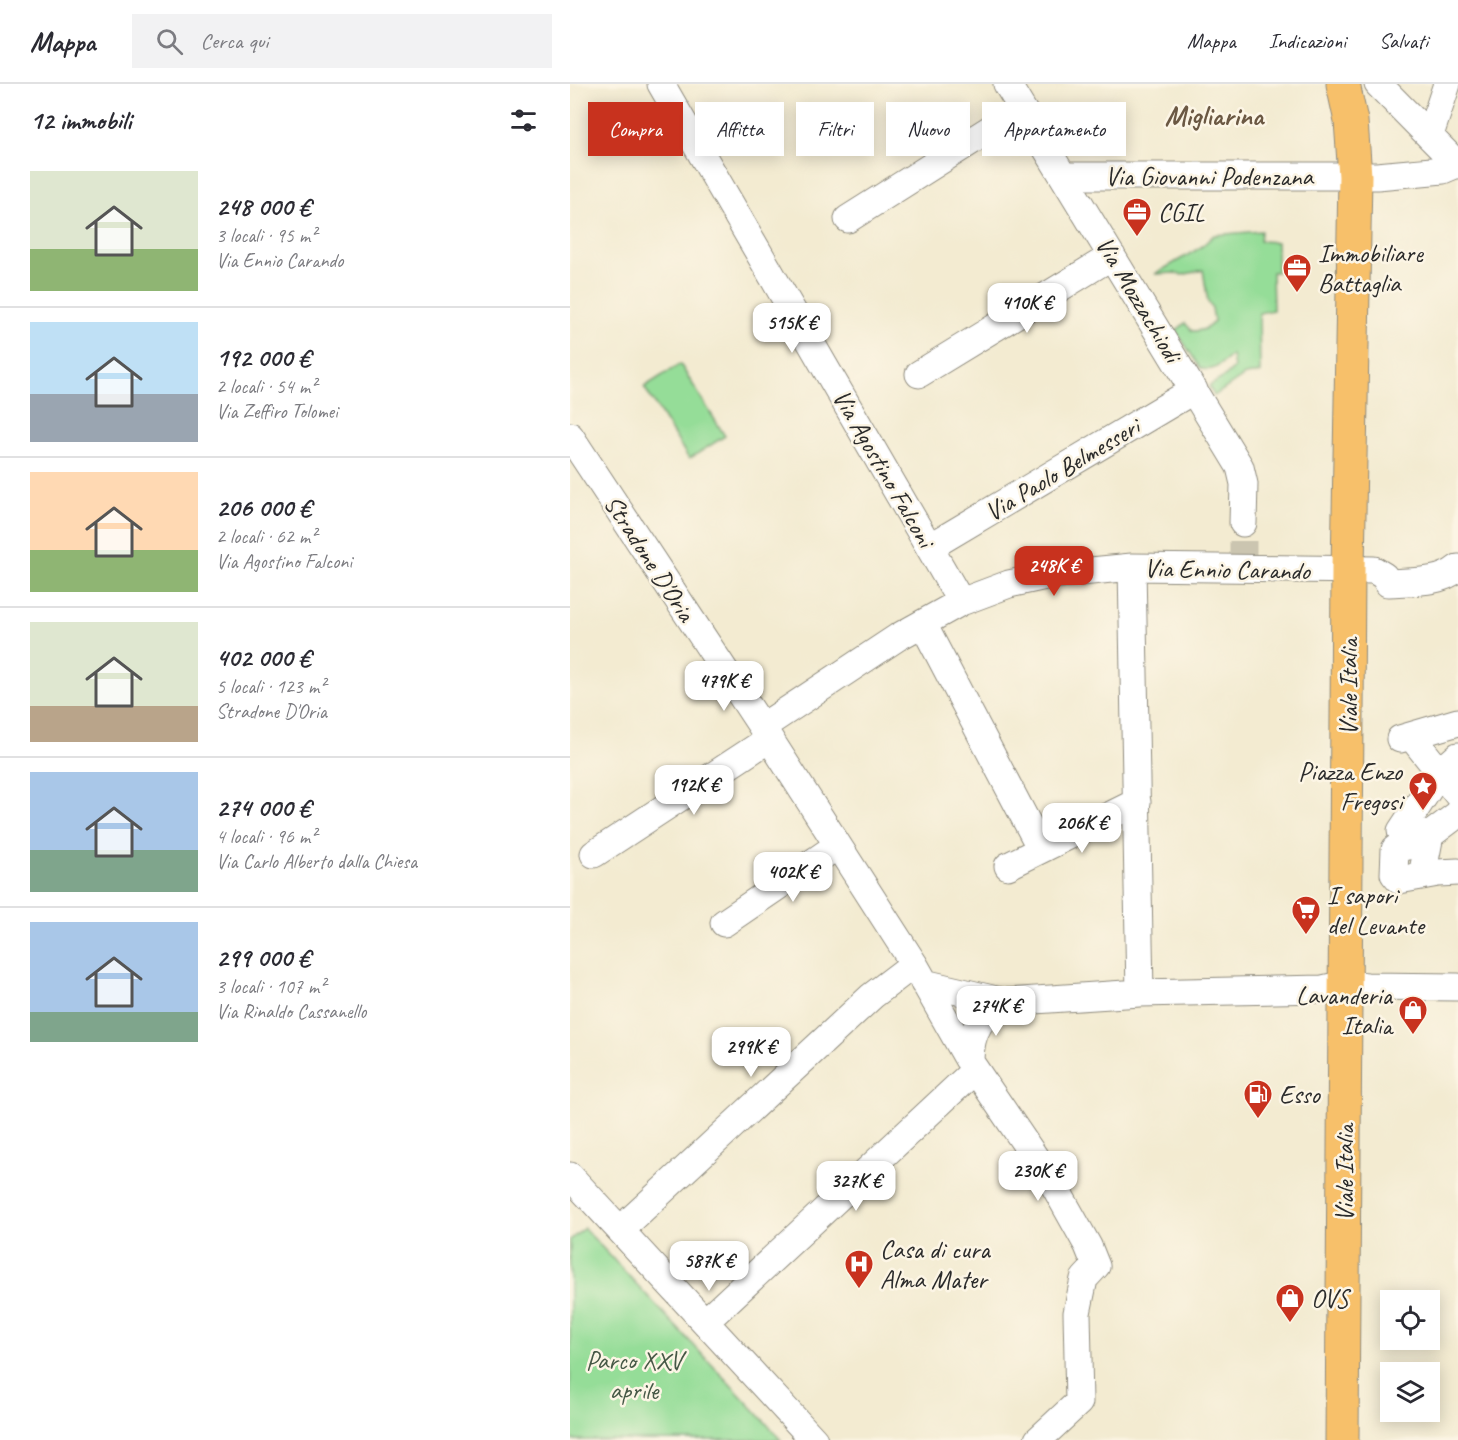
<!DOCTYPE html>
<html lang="it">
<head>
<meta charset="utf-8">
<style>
	:root { --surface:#fff; --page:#f2f2f3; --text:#2b2b33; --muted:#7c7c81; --line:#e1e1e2; --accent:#c8321e }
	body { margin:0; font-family:Caveat,sans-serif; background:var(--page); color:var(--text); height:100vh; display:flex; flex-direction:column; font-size:22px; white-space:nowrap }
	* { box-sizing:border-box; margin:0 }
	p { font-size:20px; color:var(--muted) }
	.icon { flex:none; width:33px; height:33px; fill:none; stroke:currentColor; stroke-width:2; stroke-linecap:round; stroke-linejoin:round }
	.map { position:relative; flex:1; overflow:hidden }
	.drawer { display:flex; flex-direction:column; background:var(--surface); width:570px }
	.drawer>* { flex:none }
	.top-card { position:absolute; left:18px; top:18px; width:570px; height:54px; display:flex; gap:12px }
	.fabs { position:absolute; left:810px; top:1206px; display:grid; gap:12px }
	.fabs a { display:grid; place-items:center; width:60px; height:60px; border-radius:0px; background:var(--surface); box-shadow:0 3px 15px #0003; font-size:30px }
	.price { position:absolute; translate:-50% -51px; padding:0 14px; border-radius:12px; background:#fff; color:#222; font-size:20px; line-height:39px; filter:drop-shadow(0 2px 3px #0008) }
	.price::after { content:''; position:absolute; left:50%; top:36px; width:18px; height:14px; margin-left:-9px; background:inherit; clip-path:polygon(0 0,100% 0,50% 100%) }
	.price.active { background:var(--accent); color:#fff }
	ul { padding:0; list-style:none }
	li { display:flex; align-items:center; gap:18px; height:150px; padding:0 30px }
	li+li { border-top:2px solid var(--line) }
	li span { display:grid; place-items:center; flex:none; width:168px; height:120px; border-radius:0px; color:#555 }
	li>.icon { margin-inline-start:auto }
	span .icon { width:72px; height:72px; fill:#fffc; stroke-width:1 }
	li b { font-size:26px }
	h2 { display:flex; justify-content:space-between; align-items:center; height:72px; padding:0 30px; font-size:26px }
	.pill { padding:0 21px; border-radius:0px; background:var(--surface); box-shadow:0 3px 15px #0003; font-size:21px; line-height:54px }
	.pill.active { background:var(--accent); color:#fff }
	header { display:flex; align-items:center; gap:36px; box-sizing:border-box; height:84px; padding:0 30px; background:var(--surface); border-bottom:2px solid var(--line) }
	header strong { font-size:28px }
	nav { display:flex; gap:33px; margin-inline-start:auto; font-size:21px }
	.search { width:420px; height:54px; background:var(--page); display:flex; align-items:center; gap:15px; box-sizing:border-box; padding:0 21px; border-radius:0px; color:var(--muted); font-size:22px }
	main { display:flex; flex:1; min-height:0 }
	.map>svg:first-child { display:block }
</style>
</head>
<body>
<header>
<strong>Mappa</strong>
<div class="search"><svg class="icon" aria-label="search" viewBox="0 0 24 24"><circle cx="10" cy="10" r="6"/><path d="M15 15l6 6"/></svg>Cerca qui</div>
<nav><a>Mappa</a><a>Indicazioni</a><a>Salvati</a></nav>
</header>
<main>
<section class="drawer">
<h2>12 immobili<svg class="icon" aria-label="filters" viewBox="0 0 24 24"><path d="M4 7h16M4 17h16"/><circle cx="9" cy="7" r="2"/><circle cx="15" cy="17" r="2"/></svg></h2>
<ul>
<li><span style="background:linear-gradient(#dfe7d0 65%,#8fb573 0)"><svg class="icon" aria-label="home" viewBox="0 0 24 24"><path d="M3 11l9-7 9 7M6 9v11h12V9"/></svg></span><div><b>248 000 €</b><p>3 locali · 95 m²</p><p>Via Ennio Carando</p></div></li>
<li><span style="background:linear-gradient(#bfe0f5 60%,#9aa5b1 0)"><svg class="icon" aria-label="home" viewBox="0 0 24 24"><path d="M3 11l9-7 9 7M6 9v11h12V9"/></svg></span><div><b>192 000 €</b><p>2 locali · 54 m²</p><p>Via Zeffiro Tolomei</p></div></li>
<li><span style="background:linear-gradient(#ffd9b3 65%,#8fb573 0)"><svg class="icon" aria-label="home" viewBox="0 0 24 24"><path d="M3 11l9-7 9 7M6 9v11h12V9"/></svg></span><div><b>206 000 €</b><p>2 locali · 62 m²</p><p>Via Agostino Falconi</p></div></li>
<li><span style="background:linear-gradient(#dfe7d0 70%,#b9a48a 0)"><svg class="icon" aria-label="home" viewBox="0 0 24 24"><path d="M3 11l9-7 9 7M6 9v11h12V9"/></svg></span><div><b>402 000 €</b><p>5 locali · 123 m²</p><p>Stradone D'Oria</p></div></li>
<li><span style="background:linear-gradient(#a9c7e8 65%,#7fa58c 0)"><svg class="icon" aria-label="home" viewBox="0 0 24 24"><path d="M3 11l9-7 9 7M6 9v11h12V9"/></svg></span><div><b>274 000 €</b><p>4 locali · 96 m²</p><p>Via Carlo Alberto dalla Chiesa</p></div></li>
<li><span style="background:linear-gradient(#a9c7e8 75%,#7fa58c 0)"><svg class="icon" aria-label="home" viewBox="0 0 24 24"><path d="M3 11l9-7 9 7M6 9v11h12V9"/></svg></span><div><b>299 000 €</b><p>3 locali · 107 m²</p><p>Via Rinaldo Cassanello</p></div></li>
</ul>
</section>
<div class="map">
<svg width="888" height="1356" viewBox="0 0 888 1356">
	<rect width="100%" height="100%" fill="#fcf5e5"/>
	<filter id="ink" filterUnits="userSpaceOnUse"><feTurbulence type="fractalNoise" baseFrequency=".0167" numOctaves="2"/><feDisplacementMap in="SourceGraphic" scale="12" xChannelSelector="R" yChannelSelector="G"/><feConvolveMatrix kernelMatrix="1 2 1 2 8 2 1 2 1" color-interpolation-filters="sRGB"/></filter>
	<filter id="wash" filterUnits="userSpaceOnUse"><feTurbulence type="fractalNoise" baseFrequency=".008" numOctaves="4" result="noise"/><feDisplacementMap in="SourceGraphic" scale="24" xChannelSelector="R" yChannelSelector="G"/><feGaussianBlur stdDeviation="1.35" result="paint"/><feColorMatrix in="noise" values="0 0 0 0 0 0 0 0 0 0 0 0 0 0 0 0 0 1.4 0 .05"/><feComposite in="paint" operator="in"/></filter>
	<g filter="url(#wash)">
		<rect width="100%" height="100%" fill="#f3ebd1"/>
		<path fill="#95dd98" stroke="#608462" stroke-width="1.5" d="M691 147 690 157 707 158V188H702L703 226 689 229 690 289 675 291 644 312 639 302 656 292 664 284 662 271C652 278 644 290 630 284L606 247 615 239 622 247C632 247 638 245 644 237L642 224 638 218 633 186 612 191 605 189 585 190 630 164 644 151Z
			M110 280 155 352 119 375 74 303Z
			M14 1144 188 1330 211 1356H0V1156Z"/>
	</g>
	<g filter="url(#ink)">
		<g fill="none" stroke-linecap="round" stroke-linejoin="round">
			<path stroke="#cbc5b0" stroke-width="27" stroke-dasharray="27 14" stroke-linecap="butt" d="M673 484V439"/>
			<g stroke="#8f8b7e" stroke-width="29">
				<path id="minor" d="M91 0 391 518
					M437 0 670 383 674 400 673 439
					M808 0 888 81
					M860 51 877 0
					M494 92H807L873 86 887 80
					M278 135 452 25
					M349 290 542 172
					M0 352 192 643 344 880 398 975 485 1103 518 1162 526 1182 514 1195 507 1229 509 1318 468 1356
					M360 463 624 306
					M562 483 570 909
					M353 540 471 765
					M192 643 328 553 391 518 439 500 480 491 562 483 804 486 814 492 818 499C841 497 869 500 888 484
					M841 652 888 711
					M830 655 888 638
					M860 751 888 730
					M838 762 825 765 824 790 829 796 868 789 888 788
					M24 770 199 655
					M438 782 567 718
					M852 792 860 751 831 747 870 688 888 672
					M154 839 267 762
					M354 899 435 918 570 909 753 905 775 900 797 902 888 903
					M400 977C400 948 411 927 440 918
					M0 1092 244 1356
					M50 1146 302 912 344 880
					M136 1237 405 986"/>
			</g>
			<g stroke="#8f8b7e" stroke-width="35">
				<path id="major" d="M772 1356 778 486 785 92 781 37 773 0"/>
			</g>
			<use href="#minor" stroke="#fff" stroke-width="27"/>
			<use href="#major" stroke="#f7c06b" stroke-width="33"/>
		</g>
	</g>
	<defs>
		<g id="office-pin" transform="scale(1.5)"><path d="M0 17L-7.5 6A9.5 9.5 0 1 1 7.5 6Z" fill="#c8321e" stroke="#fcf5e5"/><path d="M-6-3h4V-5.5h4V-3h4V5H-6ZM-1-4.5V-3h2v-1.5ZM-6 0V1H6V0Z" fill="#fff"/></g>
		<g id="sight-pin" transform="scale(1.5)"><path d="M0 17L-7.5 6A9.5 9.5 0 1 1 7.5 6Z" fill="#c8321e" stroke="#fcf5e5"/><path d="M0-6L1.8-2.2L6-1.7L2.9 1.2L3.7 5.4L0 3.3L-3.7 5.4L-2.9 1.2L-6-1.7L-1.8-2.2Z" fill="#fff"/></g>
		<g id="supermarket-pin" transform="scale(1.5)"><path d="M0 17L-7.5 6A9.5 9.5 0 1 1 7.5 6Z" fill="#c8321e" stroke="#fcf5e5"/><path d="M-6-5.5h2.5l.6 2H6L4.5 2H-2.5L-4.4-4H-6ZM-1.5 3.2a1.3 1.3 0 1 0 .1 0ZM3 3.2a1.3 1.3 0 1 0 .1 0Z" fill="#fff"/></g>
		<g id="shop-pin" transform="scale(1.5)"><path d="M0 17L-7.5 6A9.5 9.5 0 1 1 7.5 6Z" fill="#c8321e" stroke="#fcf5e5"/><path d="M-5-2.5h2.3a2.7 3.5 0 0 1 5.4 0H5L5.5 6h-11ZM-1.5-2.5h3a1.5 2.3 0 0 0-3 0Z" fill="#fff"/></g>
		<g id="fuel-pin" transform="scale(1.5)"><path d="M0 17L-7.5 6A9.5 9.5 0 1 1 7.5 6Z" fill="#c8321e" stroke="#fcf5e5"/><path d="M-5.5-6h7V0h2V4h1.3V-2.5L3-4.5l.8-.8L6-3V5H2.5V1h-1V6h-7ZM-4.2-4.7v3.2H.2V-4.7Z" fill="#fff"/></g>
		<g id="hospital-pin" transform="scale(1.5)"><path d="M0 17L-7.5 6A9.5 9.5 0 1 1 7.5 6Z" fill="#c8321e" stroke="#fcf5e5"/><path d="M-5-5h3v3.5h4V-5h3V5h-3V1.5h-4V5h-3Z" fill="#fff"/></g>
	</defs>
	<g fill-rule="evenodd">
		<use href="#office-pin" x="567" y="128"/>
		<use href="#office-pin" x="727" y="184"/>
		<use href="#sight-pin" x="853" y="702"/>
		<use href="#supermarket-pin" x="736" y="826"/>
		<use href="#shop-pin" x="843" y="926"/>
		<use href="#fuel-pin" x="688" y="1010"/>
		<use href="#hospital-pin" x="289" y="1180"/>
		<use href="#shop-pin" x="720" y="1214"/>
	</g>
	<g text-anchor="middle" stroke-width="5" stroke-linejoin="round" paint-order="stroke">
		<g font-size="26" fill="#2b2b2b" stroke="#fcf5e5">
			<text x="639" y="101">Via Giovanni Podenzana</text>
			<text transform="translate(569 215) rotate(59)" y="9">Via Mozzachiodi</text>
			<text transform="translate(314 384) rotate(60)" y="9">Via Agostino Falconi</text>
			<text transform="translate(492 385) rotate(-31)" y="9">Via Paolo Belmesseri</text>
			<text transform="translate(80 474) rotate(57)" y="9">Stradone D'Oria</text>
			<text transform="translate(657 485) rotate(1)" y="9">Via Ennio Carando</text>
			<text transform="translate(778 603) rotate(-90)" y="9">Viale Italia</text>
			<text transform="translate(774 1089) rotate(-90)" y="9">Viale Italia</text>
		</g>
		<g font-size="26" fill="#2b2b2b" stroke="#fcf5e5" text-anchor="start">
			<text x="588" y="137">CGIL</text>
			<text x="748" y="178">Immobiliare<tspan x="748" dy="30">Battaglia</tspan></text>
			<text x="832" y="696" text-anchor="end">Piazza Enzo<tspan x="832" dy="30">Fregosi</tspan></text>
			<text x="757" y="820">I sapori<tspan x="757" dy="30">del Levante</tspan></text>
			<text x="822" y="920" text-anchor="end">Lavanderia<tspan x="822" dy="30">Italia</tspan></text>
			<text x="709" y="1019">Esso</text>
			<text x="310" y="1174">Casa di cura<tspan x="310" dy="30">Alma Mater</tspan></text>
			<text x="741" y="1223">OVS</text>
		</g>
		<g font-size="26" fill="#465846" stroke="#fcf5e5">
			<text x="64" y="1285">Parco XXV<tspan x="64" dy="30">aprile</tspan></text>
		</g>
		<g font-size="28" font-weight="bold" fill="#6b5843" stroke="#fcf5e5">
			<text x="644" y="41">Migliarina</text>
		</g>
	</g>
</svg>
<div class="fabs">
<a><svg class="icon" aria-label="locate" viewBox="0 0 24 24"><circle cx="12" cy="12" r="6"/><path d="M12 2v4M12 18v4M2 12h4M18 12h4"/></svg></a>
<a><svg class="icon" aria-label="layers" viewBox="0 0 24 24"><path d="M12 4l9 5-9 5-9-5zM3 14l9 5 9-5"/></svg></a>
</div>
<b class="price" style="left:457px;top:250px">410K €</b>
<b class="price" style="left:222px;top:270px">515K €</b>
<b class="price active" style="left:484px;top:513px">248K €</b>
<b class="price" style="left:154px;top:628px">479K €</b>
<b class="price" style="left:124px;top:732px">192K €</b>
<b class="price" style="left:512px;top:770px">206K €</b>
<b class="price" style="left:223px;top:819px">402K €</b>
<b class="price" style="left:426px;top:953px">274K €</b>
<b class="price" style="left:181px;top:994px">299K €</b>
<b class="price" style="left:468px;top:1118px">230K €</b>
<b class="price" style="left:286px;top:1128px">327K €</b>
<b class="price" style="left:139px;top:1208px">587K €</b>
<div class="top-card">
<a class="pill active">Compra</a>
<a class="pill">Affitta</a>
<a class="pill">Filtri</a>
<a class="pill">Nuovo</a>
<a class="pill">Appartamento</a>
</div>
</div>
</main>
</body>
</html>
